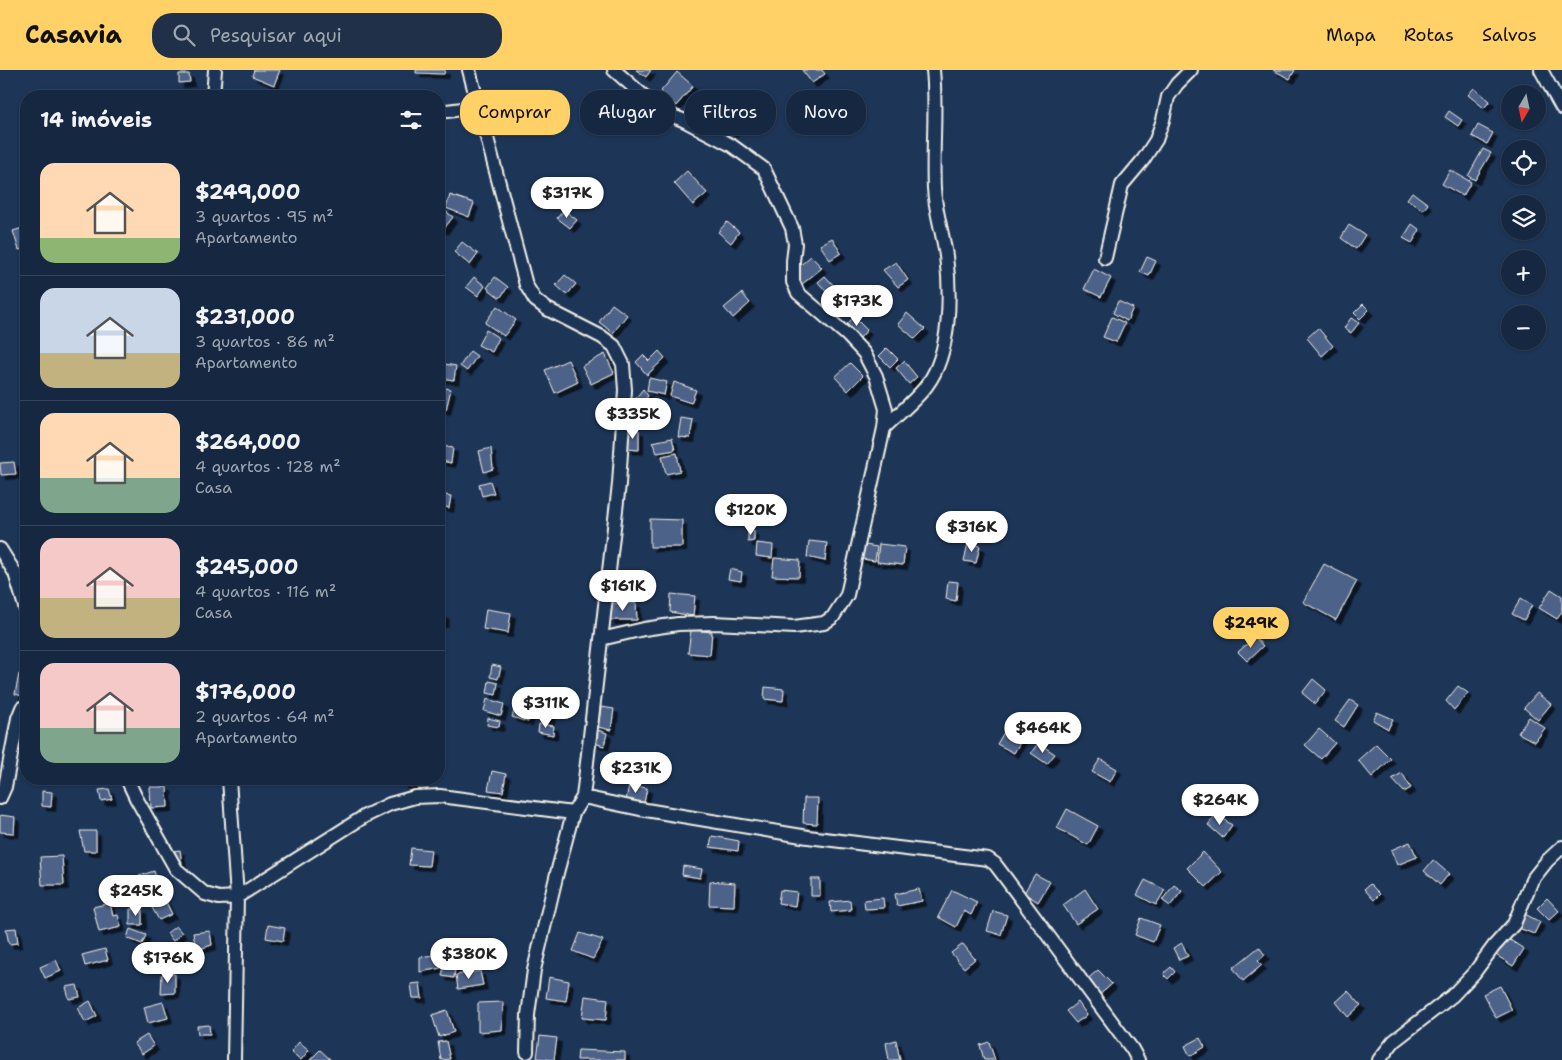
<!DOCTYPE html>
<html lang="pt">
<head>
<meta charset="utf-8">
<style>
	:root { --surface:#162841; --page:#1f3048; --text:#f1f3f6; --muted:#9ea6b1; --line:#35445a; --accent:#ffd166 }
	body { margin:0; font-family:"Shantell Sans",sans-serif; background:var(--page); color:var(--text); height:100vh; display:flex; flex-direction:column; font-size:19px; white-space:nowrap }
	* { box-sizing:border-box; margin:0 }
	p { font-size:16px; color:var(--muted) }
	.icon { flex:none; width:28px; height:28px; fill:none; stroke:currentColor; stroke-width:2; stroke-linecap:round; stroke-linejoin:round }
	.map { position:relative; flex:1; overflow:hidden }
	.details { position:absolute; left:20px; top:20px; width:425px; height:695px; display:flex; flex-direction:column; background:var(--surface); border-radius:20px; box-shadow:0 1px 4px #0004,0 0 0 1px var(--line) }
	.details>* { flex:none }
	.guide { position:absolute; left:460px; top:20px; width:475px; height:45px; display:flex; gap:10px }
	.needle { width:32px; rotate:189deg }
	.controls { position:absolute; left:1501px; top:15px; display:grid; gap:10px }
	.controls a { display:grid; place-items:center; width:45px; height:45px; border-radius:50%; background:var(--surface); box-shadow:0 1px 4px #0004,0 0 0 1px var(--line); font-size:25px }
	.price { position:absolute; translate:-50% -42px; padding:0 11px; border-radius:18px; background:#fff; color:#222; font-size:16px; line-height:32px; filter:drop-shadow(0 1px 2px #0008) }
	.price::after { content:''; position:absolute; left:50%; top:30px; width:15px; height:11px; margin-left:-8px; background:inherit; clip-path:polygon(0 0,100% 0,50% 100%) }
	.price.active { background:var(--accent); color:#111 }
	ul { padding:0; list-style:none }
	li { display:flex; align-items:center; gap:15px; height:125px; padding:0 20px }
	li+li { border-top:1px solid var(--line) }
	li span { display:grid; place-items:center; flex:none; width:140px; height:100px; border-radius:15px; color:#555 }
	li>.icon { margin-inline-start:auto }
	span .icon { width:60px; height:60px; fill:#fffc; stroke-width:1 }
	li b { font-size:21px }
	h2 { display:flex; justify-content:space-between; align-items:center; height:60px; padding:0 20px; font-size:21px }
	.tag { padding:0 18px; border-radius:20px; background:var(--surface); box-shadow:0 1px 4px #0004,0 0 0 1px var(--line); font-size:18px; line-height:45px }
	.tag.active { background:var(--accent); color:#111 }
	header { display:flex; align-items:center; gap:30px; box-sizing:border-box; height:70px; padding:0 25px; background:var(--accent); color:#111 }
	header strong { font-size:24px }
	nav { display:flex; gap:28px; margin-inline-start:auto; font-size:18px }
	.search { width:350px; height:45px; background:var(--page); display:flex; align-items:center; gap:12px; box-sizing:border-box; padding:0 18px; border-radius:20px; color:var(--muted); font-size:19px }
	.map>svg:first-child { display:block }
</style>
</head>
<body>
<header>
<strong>Casavia</strong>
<div class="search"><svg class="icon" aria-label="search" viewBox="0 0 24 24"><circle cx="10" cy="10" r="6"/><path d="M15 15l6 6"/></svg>Pesquisar aqui</div>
<nav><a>Mapa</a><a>Rotas</a><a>Salvos</a></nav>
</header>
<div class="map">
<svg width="1562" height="990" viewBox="0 0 1562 990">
	<defs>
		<filter id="shadow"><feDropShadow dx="4.5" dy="4.5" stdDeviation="0" flood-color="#0009"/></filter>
	</defs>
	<rect width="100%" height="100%" fill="#1d3557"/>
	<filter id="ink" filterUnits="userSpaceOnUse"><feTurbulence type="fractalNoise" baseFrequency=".02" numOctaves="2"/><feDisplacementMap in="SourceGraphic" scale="10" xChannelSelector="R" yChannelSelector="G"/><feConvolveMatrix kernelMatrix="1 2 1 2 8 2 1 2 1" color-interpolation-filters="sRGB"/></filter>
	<g filter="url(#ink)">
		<path fill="#4e6289" stroke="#f4f1e8" filter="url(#shadow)" d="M254 0H280L274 15 252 6Z
			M416 0H445L444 4 416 3Z
			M636 0H651L646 7Z
			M802 0H822L825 4 812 13Z
			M1273 0H1295L1290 9Z
			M677 2 693 16 676 36 661 21Z
			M179 4H189L190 12 179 13Z
			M1474 18 1490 31 1484 38 1468 25Z
			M733 26 751 45 732 63 714 43Z
			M1449 41 1462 50 1458 56 1445 47Z
			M1478 55 1493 63 1487 74 1472 66Z
			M1483 79 1491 83 1475 110 1468 106Z
			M1450 100 1471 112 1463 126 1442 114Z
			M687 101 707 123 693 135 674 113Z
			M1412 122 1428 134 1423 140 1407 129Z
			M450 125 474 133 469 147 446 138Z
			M440 137 453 147 443 160 439 157Z
			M564 140 577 150 570 158 557 148Z
			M727 152 739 162 731 173 718 162Z
			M1412 154 1420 160 1412 173 1403 168Z
			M1349 155 1365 165 1356 179 1341 168Z
			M26 157V178L19 180 13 161Z
			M832 168 841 183 830 190 820 175Z
			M462 172 478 184 470 195 454 182Z
			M811 186 822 198 801 215 796 199Z
			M1147 187 1156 191 1149 206 1140 202Z
			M896 192 908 210 898 217 883 200Z
			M1094 199 1111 208 1101 227 1084 219Z
			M565 205 576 214 567 225 556 215Z
			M825 206 848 231 840 238 818 212Z
			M474 207 485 216 478 226 466 217Z
			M495 207 508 217 500 228 487 218Z
			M742 223 750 233 733 248 724 238Z
			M1118 231 1133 238 1127 251 1113 243Z
			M612 234 627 245 613 263 599 252Z
			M1363 234 1369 240 1360 249 1354 243Z
			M497 236 516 250 504 266 485 253Z
			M907 243 925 259 915 269 898 254Z
			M854 247 867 260 860 268 847 254Z
			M1112 247 1125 253 1116 272 1103 267Z
			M1351 248 1359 253 1351 263 1344 258Z
			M1318 258 1333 276 1322 286 1307 268Z
			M486 260 499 268 492 282 478 275Z
			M887 278 898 289 890 297 879 286Z
			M470 281 477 286 467 301 460 296Z
			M659 281 665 288 647 305 636 292 643 285 649 291Z
			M605 284 614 303 591 314 582 296Z
			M568 290 578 312 555 323 545 300Z
			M904 291 917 307 909 314 896 298Z
			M439 293 456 296 454 310 439 308Z
			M850 293 863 306 848 321 835 307Z
			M649 308 667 312 664 325 647 321Z
			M674 312 696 320 691 333 670 326Z
			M439 317 451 319 446 340 439 338Z
			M643 319 648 326 638 339 631 334Z
			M681 348 693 350 690 368 678 367Z
			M628 360H639V380L627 379Z
			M672 368 675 380 657 383 652 372Z
			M443 376 453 378 451 393 441 391Z
			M491 378 493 399 484 402 479 381Z
			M677 383 680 401 666 404 662 386Z
			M14 392 16 404 1 405 0 393Z
			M490 411 494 423 482 426 479 414Z
			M439 424 451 426 449 438 439 435Z
			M650 449 682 450V477H650Z
			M748 461H754V471L748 472Z
			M24 462 26 463V477L20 475Z
			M809 471 827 473 825 491 807 487Z
			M757 473 773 475 772 488 756 486Z
			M968 473 980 476 976 493 964 491Z
			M859 474 877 477 875 491 857 488Z
			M879 474 905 477 903 495 877 492Z
			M774 488 800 490 799 507 772 506Z
			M1324 494 1357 511 1336 550 1303 532Z
			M730 499 742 502 741 511 728 509Z
			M948 511 958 512 956 531 946 529Z
			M1551 519 1562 526V542L1557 549 1539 538Z
			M671 524 695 526 693 546 670 542Z
			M1521 528 1532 535 1524 550 1512 544Z
			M609 533H636L637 550H610Z
			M486 539 511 543 508 563 483 559Z
			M439 544 445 545 443 553H439Z
			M691 560 712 562 710 585 688 583Z
			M1255 567 1263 576 1247 591 1238 582Z
			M492 595 501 597 498 609 490 607Z
			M19 604 26 605V627L15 624Z
			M1313 609 1326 620 1315 634 1302 623Z
			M489 611 498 613 496 625 487 623Z
			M1458 616 1468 623 1454 640 1446 631Z
			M765 617 784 619 783 631 764 629Z
			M1537 623 1551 634 1538 650 1524 638Z
			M487 629 504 634 501 646 484 641Z
			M1350 630 1358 635 1344 657 1335 651Z
			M543 631 553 633 550 650 540 649Z
			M601 637 614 639 611 660 598 657Z
			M515 638 531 643 528 652 512 647Z
			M1377 642 1393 649 1388 659 1373 650Z
			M1529 647 1545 658 1535 672 1518 663Z
			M488 648 500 651 499 657 487 655Z
			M539 654 554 656 553 665 538 662Z
			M1006 659 1022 669 1014 683 997 674Z
			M1319 659 1335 673 1321 689 1305 675Z
			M597 660 607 663 604 676 594 673Z
			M1038 673 1055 684 1047 694 1031 683Z
			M1376 674 1391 689 1372 707 1358 690Z
			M1100 689 1117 699 1110 712 1092 702Z
			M492 701 506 704 503 722 488 720Z
			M1402 703 1411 718 1404 722 1392 709Z
			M403 709H421L420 717 402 715Z
			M629 715 647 718 644 733 626 730Z
			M150 717H167L168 737 151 738Z
			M109 719 112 729 101 731 99 720Z
			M42 721 52 722 51 737 42 736Z
			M804 728H818L817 754 803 753Z
			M1067 739 1098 756 1088 775 1057 758Z
			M1216 744 1232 755 1223 768 1208 755Z
			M0 745 15 747 14 763 0 762Z
			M80 761H96V781H84Z
			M712 766 739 771 738 781 710 777Z
			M1410 772 1417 787 1397 795 1391 780Z
			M411 778 431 780 429 796 409 795Z
			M180 780 182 794 174 796 172 781Z
			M1203 782 1222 802 1206 817 1187 798Z
			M62 786 64 815H42L40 787Z
			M1433 790 1449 804 1440 815 1424 801Z
			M683 796 702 799 700 808 682 805Z
			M154 801 159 818 145 823 139 806Z
			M1035 804 1050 812 1038 832 1024 823Z
			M811 809H820V826H811Z
			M1145 810 1165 820 1156 835 1137 825Z
			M710 811 735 813 734 836 709 835Z
			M1370 814 1380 824 1374 830 1364 819Z
			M1174 815 1182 821 1170 836 1162 830Z
			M919 819 922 831 897 836 895 824Z
			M1085 819 1098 839 1076 854 1063 835Z
			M780 820 797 822 795 836 778 833Z
			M952 820 977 832 971 845 964 841 956 857 938 847Z
			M883 828 884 838 865 839 864 830Z
			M1547 828 1559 841 1549 850 1537 838Z
			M165 830 172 844 159 850 151 836Z
			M850 830 851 840 831 842 830 832Z
			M110 833 113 846 118 845 121 857 99 862 93 837Z
			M130 839H142V855H130Z
			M993 841 1007 845 1001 865 987 861Z
			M1523 843 1540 852 1534 864 1516 857Z
			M1141 848 1160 855 1153 872 1135 865Z
			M268 855 285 858 283 871 266 868Z
			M176 856 182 863 173 871 167 863Z
			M16 858 18 873 9 874 6 859Z
			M130 859 146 865 142 874 127 868Z
			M210 861 212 875 196 880 193 863Z
			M580 863 603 870 593 889 573 881Z
			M1507 868 1524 879 1513 896 1496 885Z
			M1182 873 1188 886 1179 890 1173 878Z
			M963 874 975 889 964 898 951 883Z
			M171 876 175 890 160 893 156 879Z
			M1259 877 1265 885 1258 891 1262 895 1243 911 1233 898Z
			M105 879 108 890 85 896 82 885Z
			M440 884 441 898 420 902V887Z
			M56 890 61 901 45 908 40 897Z
			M444 896 455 898 454 908 442 906Z
			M1171 897 1175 902 1168 909 1163 904Z
			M1098 900 1112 914 1097 927 1084 912Z
			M480 901 483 915 458 919 456 905Z
			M162 904H175V923L161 924Z
			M549 907 569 911 566 931 546 928Z
			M420 913 422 928H413L411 914Z
			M77 915 80 927 69 929 66 917Z
			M1500 916 1512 940 1496 948 1483 924Z
			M1348 921 1361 935 1348 947 1336 932Z
			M585 926 608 929 606 950 582 948Z
			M90 931 97 946 85 952 78 938Z
			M163 932 168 948 148 953 144 937Z
			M503 932 502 960 478 962V933Z
			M1078 932 1087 945 1076 953 1066 941Z
			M447 940 454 962 439 967 432 945Z
			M209 955 210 964H198L197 956Z
			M147 965 154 976 142 984 134 973Z
			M540 966 557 968 554 990 537 988Z
			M1200 968 1205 977 1190 986 1185 976Z
			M896 970 900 990H889L886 973Z
			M446 971 450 989 441 990 438 972Z
			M299 972 309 980 301 990 291 982Z
			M989 972 995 990H984L980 975Z
			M320 980 331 990H310Z
			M578 980 625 982V990H577Z"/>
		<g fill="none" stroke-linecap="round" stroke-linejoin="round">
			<g stroke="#f4f1e8" stroke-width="16">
				<path id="minor" d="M469 0 526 215 535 230 547 239 602 267 614 276 623 294 625 320 619 414 583 727 573 743 557 803 534 900 528 945 527 982
					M1541 0 1562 38
					M213 26 215 0
					M439 42 478 37
					M1105 188 1122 115 1143 90 1156 70 1163 50 1168 27 1177 14 1191 0
					M884 358C897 345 917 329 927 315 951 283 951 224 946 186 943 163 935 141 934 118 932 79 937 39 933 0
					M0 479 15 503 26 540
					M601 569 644 559 678 554 714 553 794 557 824 553 833 547 847 525 884 358 886 339 876 306 864 283 847 265 798 223 793 212V191L795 174 792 158 764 99 731 75 683 50 662 42 614 0
					M127 709 136 728 176 799 205 824 219 828 237 827 365 746 390 734 415 727 440 726 573 743
					M229 709 237 827 234 990
					M583 727 640 739 808 767 988 789 995 794 1004 806 1132 979 1138 990
					M0 728 5 717 18 648 22 638H26
					M1379 990 1394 971 1452 926 1474 903 1494 876 1514 854 1532 810 1547 791 1562 777"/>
			</g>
			<use href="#minor" stroke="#1d3557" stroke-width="12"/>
		</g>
	</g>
</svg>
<div class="controls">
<a><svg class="needle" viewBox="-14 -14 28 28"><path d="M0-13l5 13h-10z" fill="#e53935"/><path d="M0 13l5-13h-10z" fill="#9ea6b1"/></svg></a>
<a><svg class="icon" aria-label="locate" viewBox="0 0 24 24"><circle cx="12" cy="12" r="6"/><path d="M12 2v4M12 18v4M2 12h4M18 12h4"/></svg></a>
<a><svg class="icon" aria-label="layers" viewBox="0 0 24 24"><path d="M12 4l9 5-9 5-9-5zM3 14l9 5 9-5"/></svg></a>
<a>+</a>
<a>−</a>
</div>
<b class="price" style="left:567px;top:149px">$317K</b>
<b class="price" style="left:857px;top:257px">$173K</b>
<b class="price" style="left:633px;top:370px">$335K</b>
<b class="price" style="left:751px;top:466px">$120K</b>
<b class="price" style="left:972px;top:483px">$316K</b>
<b class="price" style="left:623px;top:542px">$161K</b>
<b class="price active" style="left:1251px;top:579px">$249K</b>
<b class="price" style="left:546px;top:659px">$311K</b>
<b class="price" style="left:1043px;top:684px">$464K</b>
<b class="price" style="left:636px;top:724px">$231K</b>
<b class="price" style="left:1220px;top:756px">$264K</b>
<b class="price" style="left:136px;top:847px">$245K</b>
<b class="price" style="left:469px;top:910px">$380K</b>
<b class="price" style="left:168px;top:914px">$176K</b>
<div class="guide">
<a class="tag active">Comprar</a>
<a class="tag">Alugar</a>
<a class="tag">Filtros</a>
<a class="tag">Novo</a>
</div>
<section class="details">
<h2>14 imóveis<svg class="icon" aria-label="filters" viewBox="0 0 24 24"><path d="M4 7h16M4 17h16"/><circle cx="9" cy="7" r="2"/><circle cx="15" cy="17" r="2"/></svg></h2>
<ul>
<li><span style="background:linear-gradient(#ffd9b3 75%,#8fb573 0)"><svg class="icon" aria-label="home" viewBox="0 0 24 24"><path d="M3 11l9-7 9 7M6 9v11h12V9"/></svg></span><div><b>$249,000</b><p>3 quartos · 95 m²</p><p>Apartamento</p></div></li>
<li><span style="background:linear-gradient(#c9d6e8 65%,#c2b280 0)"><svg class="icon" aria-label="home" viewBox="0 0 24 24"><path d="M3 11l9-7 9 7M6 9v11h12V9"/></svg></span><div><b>$231,000</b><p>3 quartos · 86 m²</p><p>Apartamento</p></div></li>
<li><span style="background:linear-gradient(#ffd9b3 65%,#7fa58c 0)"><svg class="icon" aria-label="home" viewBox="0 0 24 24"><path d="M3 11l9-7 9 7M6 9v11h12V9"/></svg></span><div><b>$264,000</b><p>4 quartos · 128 m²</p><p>Casa</p></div></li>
<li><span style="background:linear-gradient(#f6c9c9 60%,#c2b280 0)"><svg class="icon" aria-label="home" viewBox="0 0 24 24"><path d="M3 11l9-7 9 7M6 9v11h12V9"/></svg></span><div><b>$245,000</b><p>4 quartos · 116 m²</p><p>Casa</p></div></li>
<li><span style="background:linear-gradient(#f6c9c9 65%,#7fa58c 0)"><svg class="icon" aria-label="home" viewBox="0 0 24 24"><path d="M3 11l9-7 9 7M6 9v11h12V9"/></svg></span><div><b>$176,000</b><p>2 quartos · 64 m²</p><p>Apartamento</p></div></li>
</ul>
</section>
</div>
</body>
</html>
